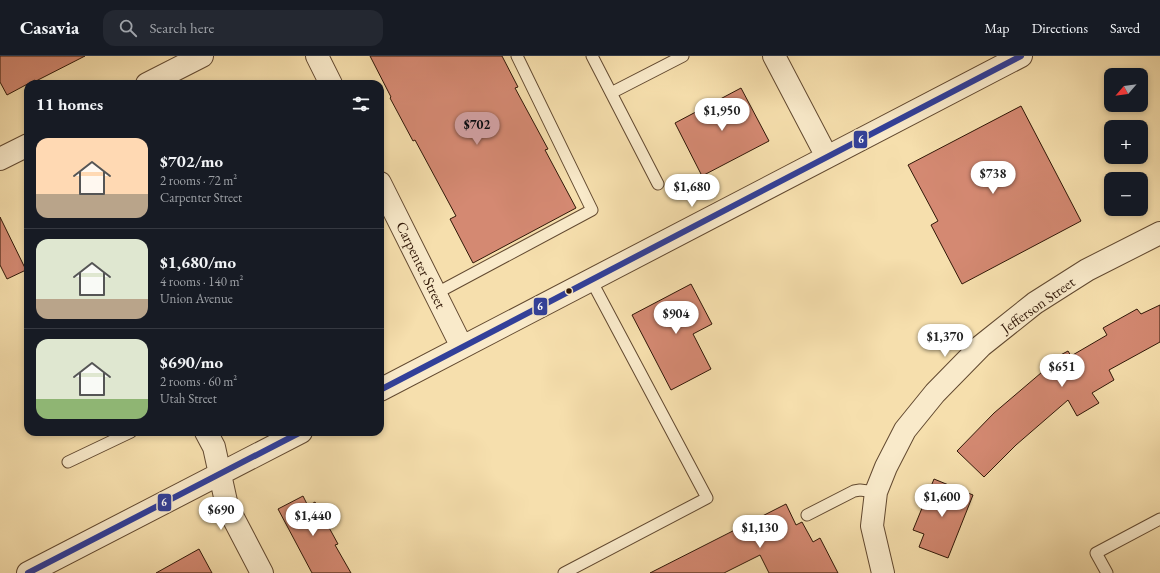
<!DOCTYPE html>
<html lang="en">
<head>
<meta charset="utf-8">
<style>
	:root { --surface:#171b24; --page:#242831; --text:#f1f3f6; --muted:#9ea1a6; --line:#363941; --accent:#c59692 }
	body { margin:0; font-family:"EB Garamond",serif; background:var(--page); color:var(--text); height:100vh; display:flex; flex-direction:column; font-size:15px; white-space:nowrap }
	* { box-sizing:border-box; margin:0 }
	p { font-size:13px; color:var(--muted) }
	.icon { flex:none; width:22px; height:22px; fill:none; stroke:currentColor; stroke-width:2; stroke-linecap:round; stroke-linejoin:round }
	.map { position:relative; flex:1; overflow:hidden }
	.details { position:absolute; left:24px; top:24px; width:360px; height:356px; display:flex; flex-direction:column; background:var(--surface); border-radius:12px; box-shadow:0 2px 6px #0003 }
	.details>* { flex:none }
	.needle { width:26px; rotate:242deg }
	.buttons { position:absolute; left:1104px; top:12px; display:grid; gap:8px }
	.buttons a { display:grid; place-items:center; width:44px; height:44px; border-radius:8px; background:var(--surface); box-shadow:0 2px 6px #0003; font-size:20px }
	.price { position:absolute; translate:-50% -34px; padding:0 9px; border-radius:14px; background:#fff; color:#222; font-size:13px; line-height:26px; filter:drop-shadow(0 1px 2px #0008) }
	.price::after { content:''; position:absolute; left:50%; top:24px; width:12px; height:9px; margin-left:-6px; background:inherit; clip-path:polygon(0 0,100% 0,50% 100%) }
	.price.current { background:var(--accent); color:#111 }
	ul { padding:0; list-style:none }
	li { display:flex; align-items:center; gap:12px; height:100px; padding:0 12px }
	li+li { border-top:1px solid var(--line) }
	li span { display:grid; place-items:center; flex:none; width:112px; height:80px; border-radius:12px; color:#555 }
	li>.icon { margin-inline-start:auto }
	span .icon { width:48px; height:48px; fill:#fffc; stroke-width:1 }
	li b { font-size:17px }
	h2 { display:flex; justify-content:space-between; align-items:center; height:48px; padding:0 12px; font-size:17px }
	header { display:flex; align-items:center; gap:24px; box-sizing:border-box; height:56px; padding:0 20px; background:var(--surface); border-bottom:1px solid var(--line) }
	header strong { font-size:19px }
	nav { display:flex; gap:22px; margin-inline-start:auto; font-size:14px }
	.search { width:280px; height:36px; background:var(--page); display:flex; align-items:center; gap:10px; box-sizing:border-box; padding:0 14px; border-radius:12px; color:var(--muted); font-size:15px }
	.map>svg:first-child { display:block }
</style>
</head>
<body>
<header>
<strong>Casavia</strong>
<div class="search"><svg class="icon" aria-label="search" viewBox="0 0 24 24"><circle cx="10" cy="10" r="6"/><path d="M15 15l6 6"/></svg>Search here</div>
<nav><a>Map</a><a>Directions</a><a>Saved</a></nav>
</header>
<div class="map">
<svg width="1160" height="517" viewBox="0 0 1160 517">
	<rect width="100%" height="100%" fill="#f6dfad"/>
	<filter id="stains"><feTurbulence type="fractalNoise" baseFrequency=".005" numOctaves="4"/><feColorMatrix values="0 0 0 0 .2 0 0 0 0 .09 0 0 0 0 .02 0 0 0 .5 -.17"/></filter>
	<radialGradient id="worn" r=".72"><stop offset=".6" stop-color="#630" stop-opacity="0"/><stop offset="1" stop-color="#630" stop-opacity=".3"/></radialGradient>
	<path fill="#d48972" stroke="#301707" d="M0 0H85L36 25 35 24 7 39 0 26Z
		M370 0H502L518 31 515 32 548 93 545 94 576 152 473 207 450 163 456 160 415 84 413 85 390 42 391 41Z
		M741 32 769 85 702 120 675 67Z
		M1021 50 1081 165 962 228 931 169 938 165 908 109Z
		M0 161 26 214 7 223 0 209Z
		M691 228 712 268 693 278 711 313 671 334 632 259Z
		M1160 249V286L1109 314 1114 324 1092 337 1099 347 1077 360 1068 344 1016 389 984 421 957 395 994 357 1055 305 1053 303 1068 295 1071 300 1107 279 1103 272 1137 253 1141 258Z
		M934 423 973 439 948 502 919 491 924 478 913 474Z
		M303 440 308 450 315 446 338 488 335 489 351 517H312L278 453Z
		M786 448 796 469 802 466 813 486 820 482 838 517H769L760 499 724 517H650Z
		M199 493 212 517H156Z"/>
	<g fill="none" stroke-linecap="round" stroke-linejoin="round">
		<g stroke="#624930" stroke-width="13">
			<path id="service" d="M592 0 658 128
				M611 37 683 0
				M435 238 592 154 517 0
				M68 406 131 376
				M807 459 854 435 860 434 876 436
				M564 517 707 442 591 224
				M1107 517 1096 497 1160 463"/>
		</g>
		<g stroke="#624930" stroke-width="24">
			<path id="minor" d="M317 0 331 28
				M774 0 827 101
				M147 28 202 0
				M0 103 28 89
				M380 127 462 291
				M380 334 1021 0
				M206 376 214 391 227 450 262 517
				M28 517 301 376
				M883 517 872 470 876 436 886 411 905 374 935 337 981 290 1035 247 1087 214 1160 177"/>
		</g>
		<use href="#service" stroke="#f9eaca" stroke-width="11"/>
		<use href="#minor" stroke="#f9eaca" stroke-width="22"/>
		<g stroke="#f9eaca" stroke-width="9">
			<path id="bus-1" d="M380 334 1021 0
				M28 517 301 376"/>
		</g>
		<use href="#bus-1" stroke="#324099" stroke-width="6"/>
	</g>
	<circle fill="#301707" stroke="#f9eaca" stroke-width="1.5" cx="569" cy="235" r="3.5"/>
	<g text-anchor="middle" stroke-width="3.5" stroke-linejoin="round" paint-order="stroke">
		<g font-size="15" fill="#301707" stroke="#f9eaca">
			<text transform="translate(421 209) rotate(64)" y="5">Carpenter Street</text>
			<text transform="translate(1038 249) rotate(-35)" y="5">Jefferson Street</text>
		</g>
	</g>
	<g stroke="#f9eaca" stroke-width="1.5">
		<rect x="853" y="74" width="15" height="19" rx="4" fill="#324099"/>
		<rect x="533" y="241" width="15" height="19" rx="4" fill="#324099"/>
		<rect x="157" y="437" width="15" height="19" rx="4" fill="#324099"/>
	</g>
	<g font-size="11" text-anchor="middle" font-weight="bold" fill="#fff">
		<text x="861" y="87">6</text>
		<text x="540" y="254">6</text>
		<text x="164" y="450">6</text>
	</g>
	<rect width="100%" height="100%" filter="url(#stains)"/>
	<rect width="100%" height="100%" fill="url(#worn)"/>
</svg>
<div class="buttons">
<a><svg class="needle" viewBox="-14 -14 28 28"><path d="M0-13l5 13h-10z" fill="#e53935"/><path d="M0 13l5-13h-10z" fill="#9ea1a6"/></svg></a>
<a>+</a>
<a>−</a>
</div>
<b class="price" style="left:722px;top:76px">$1,950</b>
<b class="price current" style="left:477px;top:90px">$702</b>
<b class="price" style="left:993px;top:139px">$738</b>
<b class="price" style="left:692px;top:152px">$1,680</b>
<b class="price" style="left:676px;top:279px">$904</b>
<b class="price" style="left:945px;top:302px">$1,370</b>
<b class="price" style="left:1062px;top:332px">$651</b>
<b class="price" style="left:942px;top:462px">$1,600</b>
<b class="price" style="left:221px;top:475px">$690</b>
<b class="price" style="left:313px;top:481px">$1,440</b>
<b class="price" style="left:760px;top:493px">$1,130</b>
<section class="details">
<h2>11 homes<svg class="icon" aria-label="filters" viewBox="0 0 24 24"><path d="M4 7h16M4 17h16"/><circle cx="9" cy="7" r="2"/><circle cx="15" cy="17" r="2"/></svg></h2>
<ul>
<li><span style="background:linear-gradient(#ffd9b3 70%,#b9a48a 0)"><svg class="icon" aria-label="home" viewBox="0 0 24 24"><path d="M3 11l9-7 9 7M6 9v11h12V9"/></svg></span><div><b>$702/mo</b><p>2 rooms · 72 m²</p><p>Carpenter Street</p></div></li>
<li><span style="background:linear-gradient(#dfe7d0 75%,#b9a48a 0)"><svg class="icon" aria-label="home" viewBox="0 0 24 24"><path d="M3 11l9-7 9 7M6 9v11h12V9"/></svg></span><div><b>$1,680/mo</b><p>4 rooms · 140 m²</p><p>Union Avenue</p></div></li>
<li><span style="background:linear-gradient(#dfe7d0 75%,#8fb573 0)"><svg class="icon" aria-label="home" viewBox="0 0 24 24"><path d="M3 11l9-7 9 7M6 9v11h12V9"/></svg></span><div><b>$690/mo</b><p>2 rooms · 60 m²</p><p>Utah Street</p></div></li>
</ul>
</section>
</div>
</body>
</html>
